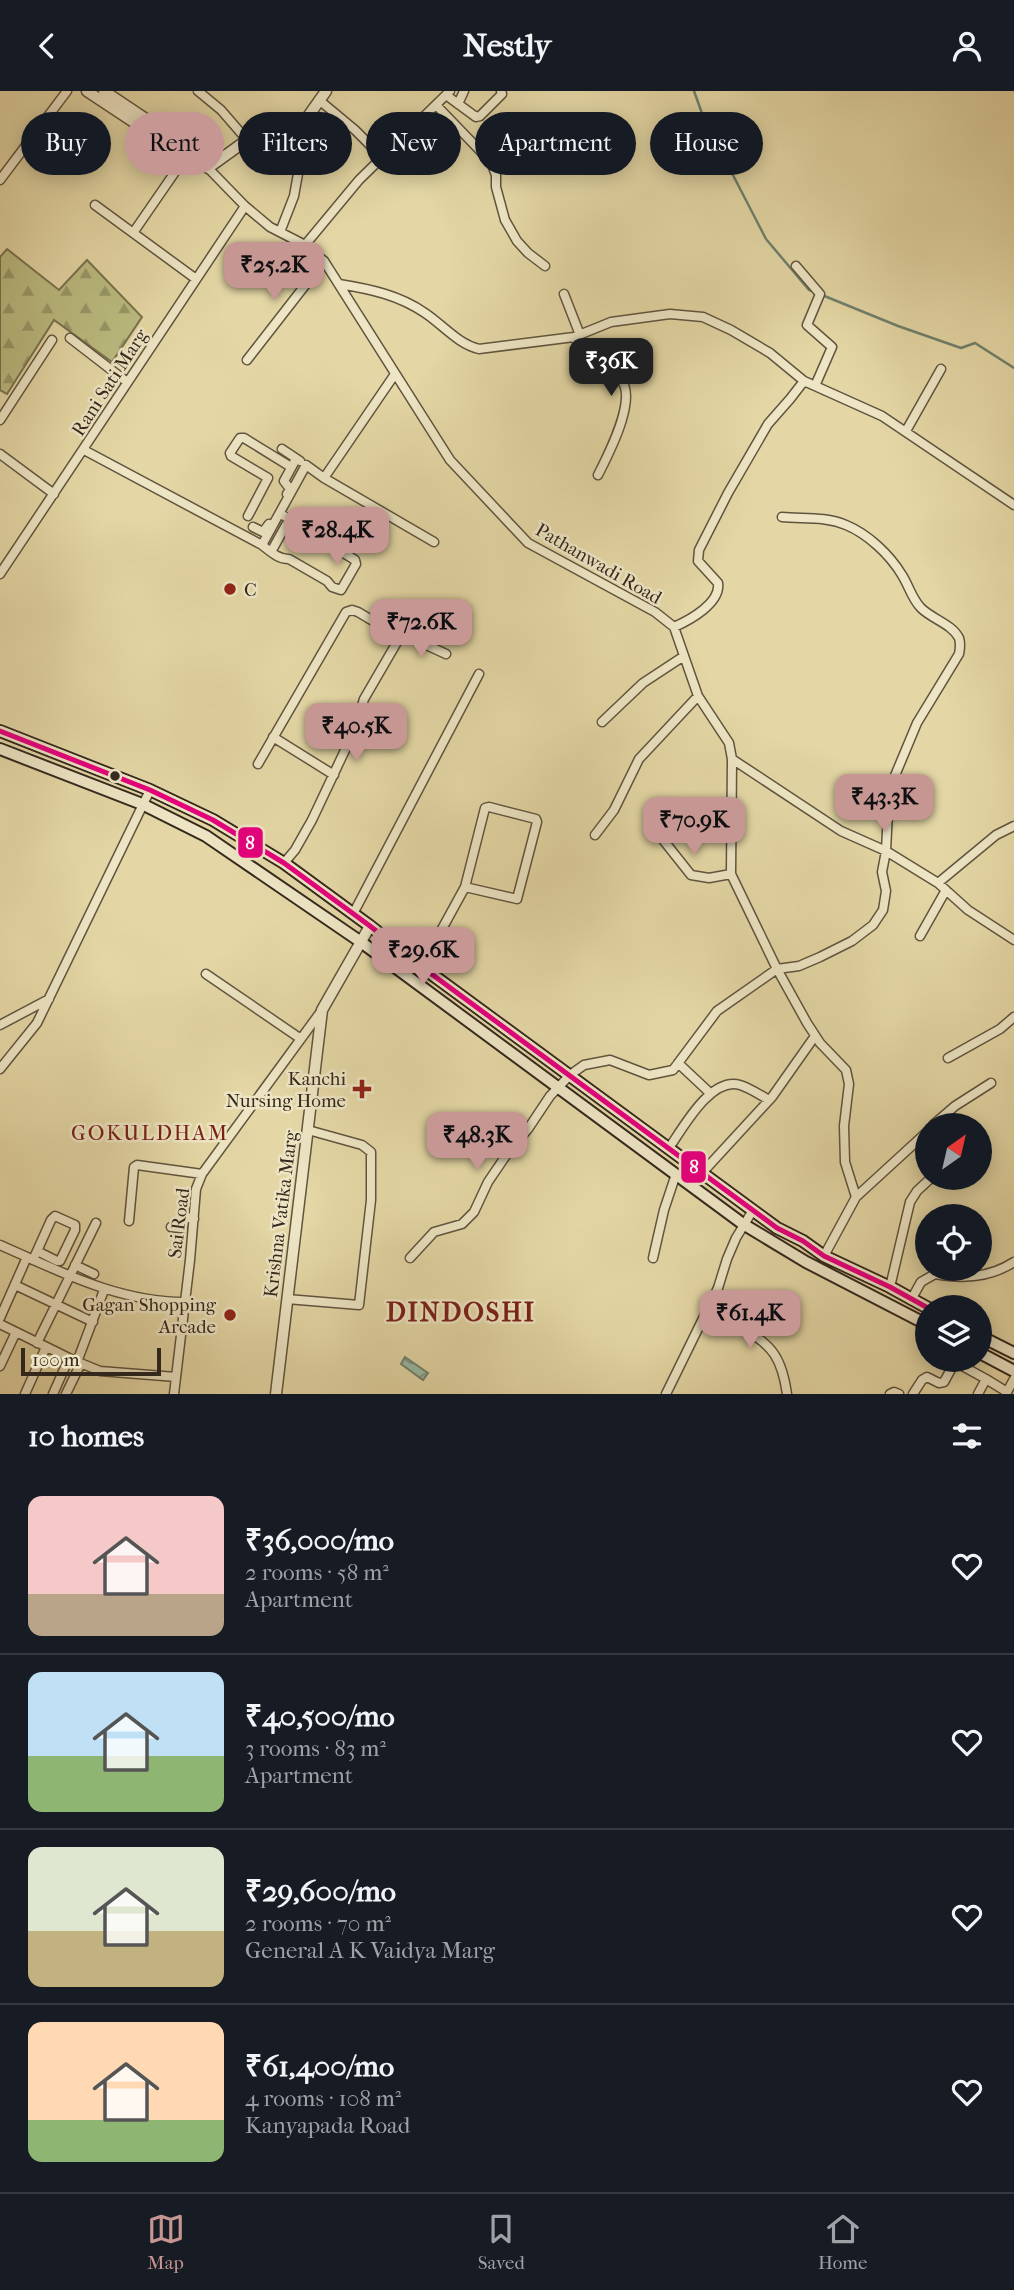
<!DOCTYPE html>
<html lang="en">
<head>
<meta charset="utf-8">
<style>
	:root { --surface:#171b24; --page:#20242c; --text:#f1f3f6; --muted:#9ea1a6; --line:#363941; --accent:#c59692 }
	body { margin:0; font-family:"IM FELL French Canon",serif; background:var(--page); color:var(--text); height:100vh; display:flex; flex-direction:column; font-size:26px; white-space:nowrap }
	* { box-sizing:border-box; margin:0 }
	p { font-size:23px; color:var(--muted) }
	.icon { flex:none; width:38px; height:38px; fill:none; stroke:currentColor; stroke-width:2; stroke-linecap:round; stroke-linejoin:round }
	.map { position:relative; height:1303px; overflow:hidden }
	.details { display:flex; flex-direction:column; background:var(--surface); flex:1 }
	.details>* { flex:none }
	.top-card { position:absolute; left:21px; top:21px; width:973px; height:63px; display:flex; gap:14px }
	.needle { width:46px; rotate:34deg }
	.tools { position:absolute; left:915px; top:1022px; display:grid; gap:14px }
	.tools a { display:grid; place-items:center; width:77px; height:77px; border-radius:50%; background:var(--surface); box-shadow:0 4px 18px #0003; font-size:35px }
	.scale { position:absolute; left:21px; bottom:18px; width:140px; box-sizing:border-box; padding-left:7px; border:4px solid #34281d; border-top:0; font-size:19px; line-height:24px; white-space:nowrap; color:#34281d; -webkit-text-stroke:5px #ede5c4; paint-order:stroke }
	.price { position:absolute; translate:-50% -60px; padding:0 16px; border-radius:14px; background:var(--accent); color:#111; font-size:23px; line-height:46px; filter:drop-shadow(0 2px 4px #0008) }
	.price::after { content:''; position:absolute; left:50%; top:42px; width:21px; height:16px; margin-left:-10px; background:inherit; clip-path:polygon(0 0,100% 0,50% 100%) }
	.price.current { background:#222; color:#fff }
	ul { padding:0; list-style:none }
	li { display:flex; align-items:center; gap:21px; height:175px; padding:0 28px }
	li+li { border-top:2px solid var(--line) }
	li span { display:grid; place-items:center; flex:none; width:196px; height:140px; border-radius:14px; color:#555 }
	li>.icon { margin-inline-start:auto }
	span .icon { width:84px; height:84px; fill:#fffc; stroke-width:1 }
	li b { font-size:30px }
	h2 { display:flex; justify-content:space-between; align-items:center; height:84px; padding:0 28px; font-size:30px }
	.chip { padding:0 24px; border-radius:32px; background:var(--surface); box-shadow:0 4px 18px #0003; font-size:24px; line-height:63px }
	.chip.current { background:var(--accent); color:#111 }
	header { display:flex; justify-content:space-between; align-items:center; height:91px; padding:0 28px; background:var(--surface); font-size:32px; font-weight:700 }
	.dock { display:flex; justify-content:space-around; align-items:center; height:98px; border-top:2px solid var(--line); background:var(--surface); font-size:19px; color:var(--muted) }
	.dock a { display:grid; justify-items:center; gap:4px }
	.dock .current { color:var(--accent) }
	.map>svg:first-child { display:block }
</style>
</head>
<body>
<header><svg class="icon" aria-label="back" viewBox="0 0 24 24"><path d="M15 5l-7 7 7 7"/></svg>Nestly<svg class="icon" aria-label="person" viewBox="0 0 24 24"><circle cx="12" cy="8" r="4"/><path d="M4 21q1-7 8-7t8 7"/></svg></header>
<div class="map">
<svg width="1014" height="1303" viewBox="0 0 1014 1303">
	<defs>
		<pattern id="forest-firs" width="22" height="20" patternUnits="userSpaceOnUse" patternTransform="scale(1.75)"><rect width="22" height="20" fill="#bbbc81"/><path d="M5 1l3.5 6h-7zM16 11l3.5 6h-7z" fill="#999969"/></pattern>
		<pattern id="water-waves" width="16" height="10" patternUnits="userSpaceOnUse" patternTransform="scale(1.75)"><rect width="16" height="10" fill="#96baa3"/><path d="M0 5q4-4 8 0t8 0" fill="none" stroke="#7b9784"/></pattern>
	</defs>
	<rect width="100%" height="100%" fill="#e4d7a5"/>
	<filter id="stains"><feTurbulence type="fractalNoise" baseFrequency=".00286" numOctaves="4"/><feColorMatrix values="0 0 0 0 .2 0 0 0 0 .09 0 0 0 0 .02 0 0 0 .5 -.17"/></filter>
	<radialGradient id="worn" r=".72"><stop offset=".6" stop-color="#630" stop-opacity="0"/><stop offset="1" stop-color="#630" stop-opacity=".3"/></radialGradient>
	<path fill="url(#forest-firs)" stroke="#78724f" stroke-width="2" d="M7 158 59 199 87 169 142 226 112 271 54 229 7 303 0 299V166Z"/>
	<path fill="url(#water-waves)" stroke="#6f806d" stroke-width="2" d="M405 1266 428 1282 423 1289 401 1273Z"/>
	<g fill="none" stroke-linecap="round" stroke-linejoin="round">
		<path stroke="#6f806d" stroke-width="2.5" d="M694 0 704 28 766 148 809 199 813 200
			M822 204 898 235 961 257 975 252 1014 277"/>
		<g stroke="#60543f" stroke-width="11">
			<path id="minor" d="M198 0 221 19 247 49
				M446 4 476 26 480 25 502 3 501 0
				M319 9 355 39 382 66
				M458 13 464 0
				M436 14 491 71 496 84V96L505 129 517 150 528 162 545 175
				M208 77 245 115 270 136 305 154 324 170 450 369 528 452 655 521 674 536 698 605 729 652 732 668 731 783 777 878 807 932 820 952 846 979 849 993 844 1035 845 1071 856 1106
				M0 89 67 0
				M95 114 196 188
				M280 141 294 105 299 77 288 54
				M133 142 184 68
				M305 154 359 89 450 0
				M796 175 820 203 807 234 832 256 815 295
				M339 193C370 198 399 204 425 222 443 234 458 253 479 258L574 246 611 231 670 223 703 226 731 239 770 262 804 290 882 325 1014 414
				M564 203 580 244
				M574 246C589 269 599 271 619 287 640 304 608 364 598 384
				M70 247 127 291
				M247 269 324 170
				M0 329 52 249
				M906 340 941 278
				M282 358 300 370
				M84 359 262 454 306 374 324 387 434 451
				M0 363 54 403
				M324 387 395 283
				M287 403 290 398 284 390 296 368
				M248 425 268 387 231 365 230 362 240 347H244L291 376
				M253 436 263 441 269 433
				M262 454C271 461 278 468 289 468L327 490 332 496 341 499 356 473 355 469 281 423
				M271 461 286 434
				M0 483 245 115
				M674 536C690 529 721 512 718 492L698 470 699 459 728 402 768 333 790 308 804 290
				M602 631 643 592 684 565
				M273 646 334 684
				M732 668 841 740 886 760 938 792 968 819 1014 849
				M258 673 346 521 352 519 358 521 400 546
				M595 744 614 719 639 668 698 605
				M660 745 691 784 709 787 731 783
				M284 772 295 759 312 729 355 638 364 608 400 546H409L446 563
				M938 792 996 744 1014 735
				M353 823 479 583
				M920 845 946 799
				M426 879 442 838 465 796 485 717 489 716 536 728 537 731 517 808 465 796
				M206 883 301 948
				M0 934 49 908
				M948 967 1000 938 1014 926
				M678 972 710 1002
				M0 978 37 932 150 699
				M933 1034 955 1015 991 992
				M669 1057C683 1037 711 985 740 994 750 997 760 1004 769 1009
				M702 1082 772 1006 815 945
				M129 1130 134 1076 137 1074 202 1083
				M171 1136 181 1137 186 1126 194 1128
				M0 1154 27 1166
				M824 1165 856 1106 928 1040
				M410 1167 434 1141 462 1133 474 1121 488 1091 507 1063 528 1038 550 1005 570 984 584 974 610 969 649 984 673 979 717 920 777 878 799 875 820 866 852 850 873 834 883 819 886 800 882 781 886 760 889 699 917 632 959 563C960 558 961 553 959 547 952 533 932 528 921 517 912 508 909 495 902 484 890 464 868 443 846 434 825 425 804 428 782 426
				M653 1167 664 1119 676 1083
				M33 1169 51 1129 55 1125 75 1134V1139L60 1170H57L37 1160
				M75 1174 94 1183
				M15 1194 93 1231
				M890 1196 910 1111 917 1100 931 1087
				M287 1208 359 1214 371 1109V1061L362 1054 308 1039
				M911 1209 921 1191 935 1183C963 1188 989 1187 1014 1171
				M705 1222C719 1224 729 1230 742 1237 773 1254 782 1268 787 1303
				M0 1227 27 1166C77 1189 129 1211 184 1211
				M0 1233 73 1269 100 1280 176 1286
				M37 1252 96 1132
				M77 1271 104 1199
				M955 1271 986 1288 978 1303
				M0 1275 16 1241
				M986 1288 1007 1301
				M25 1303 46 1256
				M53 1303 69 1267
				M66 1303 81 1272
				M174 1303 190 1169 196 1098 202 1083 322 919
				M666 1303 718 1197 727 1168 736 1147 753 1119
				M890 1303 894 1301 899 1303
				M913 1303 922 1289 927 1286 939 1292 944 1291 956 1269
				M1006 1303 1014 1288"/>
		</g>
		<g stroke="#60543f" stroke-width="13">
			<path id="tertiary" d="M87 0 155 45 184 68 198 71
				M104 0 189 57 198 71 208 77 247 49 288 54 326 0
				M276 1303 322 919 370 835"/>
		</g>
		<g stroke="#34281d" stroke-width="14">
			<path id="secondary" d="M0 640 150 699 213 729 284 772 370 835 426 879 777 1137 803 1150 824 1165 890 1196 928 1217
				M0 658 142 713 206 745 361 851 743 1133 806 1171 928 1234
				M980 1245 1014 1262
				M980 1262 1014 1280"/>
		</g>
		<use href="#minor" stroke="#ede5c4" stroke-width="8"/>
		<use href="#tertiary" stroke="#ede5c4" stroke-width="10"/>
		<use href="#secondary" stroke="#ede5c4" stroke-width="10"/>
		<g stroke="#ede5c4" stroke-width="10">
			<path id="bus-1" d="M0 640 150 699 213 729 284 772 370 835 426 879 777 1137 803 1150 824 1165 890 1196 928 1217"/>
		</g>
		<use href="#bus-1" stroke="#e5007d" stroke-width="5"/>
	</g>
	<g fill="#8f2418" stroke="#ede5c4" stroke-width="2.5">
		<circle cx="230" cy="498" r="7"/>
		<path d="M358.5 987.5h7v7h7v7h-7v7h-7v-7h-7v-7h7z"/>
		<circle cx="230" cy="1224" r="7"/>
	</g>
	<circle fill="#34281d" stroke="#ede5c4" stroke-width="2.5" cx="115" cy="685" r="6"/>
	<g text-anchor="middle" stroke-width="5" stroke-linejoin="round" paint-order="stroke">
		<g font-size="19" fill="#34281d" stroke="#ede5c4">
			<text transform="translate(109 291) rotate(-57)" y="7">Rani Sati Marg</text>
			<text transform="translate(599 472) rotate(30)" y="7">Pathanwadi Road</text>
			<text transform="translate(280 1123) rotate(-83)" y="7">Krishna Vatika Marg</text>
			<text transform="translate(178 1132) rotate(-83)" y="7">Sai Road</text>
		</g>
		<g font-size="19" fill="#34281d" stroke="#ede5c4" text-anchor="end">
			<text x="244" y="505" text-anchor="start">C</text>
			<text x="346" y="994">Kanchi<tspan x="346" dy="22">Nursing Home</tspan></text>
			<text x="216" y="1220">Gagan Shopping<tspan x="216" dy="22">Arcade</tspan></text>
		</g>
		<g font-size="21" letter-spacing="2" fill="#7a1f14" stroke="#ede5c4">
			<text x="150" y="1049">GOKULDHAM</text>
		</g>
		<g font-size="26" font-weight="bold" letter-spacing="2" fill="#7a1f14" stroke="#ede5c4">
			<text x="461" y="1230">DINDOSHI</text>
		</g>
	</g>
	<g stroke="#ede5c4" stroke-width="2.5">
		<rect x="237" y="735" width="27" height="33" rx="7" fill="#e5007d"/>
		<rect x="680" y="1059" width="27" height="34" rx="7" fill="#e5007d"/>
	</g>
	<g font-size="19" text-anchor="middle" font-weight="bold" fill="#fff">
		<text x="250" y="758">8</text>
		<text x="694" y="1082">8</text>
	</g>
	<rect width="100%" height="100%" filter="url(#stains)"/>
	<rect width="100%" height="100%" fill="url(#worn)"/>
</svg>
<div class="tools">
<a><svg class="needle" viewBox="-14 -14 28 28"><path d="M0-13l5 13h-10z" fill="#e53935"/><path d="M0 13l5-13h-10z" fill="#9ea1a6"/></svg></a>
<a><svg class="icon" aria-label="locate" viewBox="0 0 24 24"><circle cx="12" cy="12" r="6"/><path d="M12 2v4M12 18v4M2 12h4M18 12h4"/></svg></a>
<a><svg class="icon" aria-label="layers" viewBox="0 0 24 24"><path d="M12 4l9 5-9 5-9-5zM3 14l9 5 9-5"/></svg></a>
</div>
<div class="scale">100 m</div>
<b class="price" style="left:274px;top:211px">₹25.2K</b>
<b class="price current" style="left:611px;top:307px">₹36K</b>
<b class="price" style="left:337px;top:476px">₹28.4K</b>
<b class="price" style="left:421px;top:568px">₹72.6K</b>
<b class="price" style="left:356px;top:672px">₹40.5K</b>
<b class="price" style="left:884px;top:743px">₹43.3K</b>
<b class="price" style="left:694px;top:766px">₹70.9K</b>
<b class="price" style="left:423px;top:896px">₹29.6K</b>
<b class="price" style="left:477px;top:1081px">₹48.3K</b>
<b class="price" style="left:750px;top:1259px">₹61.4K</b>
<div class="top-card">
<a class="chip">Buy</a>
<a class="chip current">Rent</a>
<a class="chip">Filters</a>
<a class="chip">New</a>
<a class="chip">Apartment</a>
<a class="chip">House</a>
</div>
</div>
<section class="details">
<h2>10 homes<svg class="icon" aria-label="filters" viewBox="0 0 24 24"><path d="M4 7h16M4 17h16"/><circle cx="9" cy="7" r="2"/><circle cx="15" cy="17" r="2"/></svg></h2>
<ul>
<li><span style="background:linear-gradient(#f6c9c9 70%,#b9a48a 0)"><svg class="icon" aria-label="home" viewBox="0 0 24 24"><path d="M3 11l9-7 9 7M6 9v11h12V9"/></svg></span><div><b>₹36,000/mo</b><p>2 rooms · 58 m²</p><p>Apartment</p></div><svg class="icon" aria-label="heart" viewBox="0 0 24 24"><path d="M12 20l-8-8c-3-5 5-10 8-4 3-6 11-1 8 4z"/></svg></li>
<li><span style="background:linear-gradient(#bfe0f5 60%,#8fb573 0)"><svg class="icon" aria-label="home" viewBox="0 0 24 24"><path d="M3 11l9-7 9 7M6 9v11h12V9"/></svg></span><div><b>₹40,500/mo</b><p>3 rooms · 83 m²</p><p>Apartment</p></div><svg class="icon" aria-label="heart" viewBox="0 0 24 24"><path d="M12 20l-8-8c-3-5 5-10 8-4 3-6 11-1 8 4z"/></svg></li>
<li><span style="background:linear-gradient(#dfe7d0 60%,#c2b280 0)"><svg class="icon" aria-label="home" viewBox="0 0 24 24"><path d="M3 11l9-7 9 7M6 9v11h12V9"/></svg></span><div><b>₹29,600/mo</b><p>2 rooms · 70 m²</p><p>General A K Vaidya Marg</p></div><svg class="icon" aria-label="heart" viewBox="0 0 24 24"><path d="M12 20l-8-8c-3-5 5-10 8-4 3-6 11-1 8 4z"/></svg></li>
<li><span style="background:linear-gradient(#ffd9b3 70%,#8fb573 0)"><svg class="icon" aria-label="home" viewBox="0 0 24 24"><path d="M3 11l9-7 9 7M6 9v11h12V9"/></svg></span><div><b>₹61,400/mo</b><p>4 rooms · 108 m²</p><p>Kanyapada Road</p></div><svg class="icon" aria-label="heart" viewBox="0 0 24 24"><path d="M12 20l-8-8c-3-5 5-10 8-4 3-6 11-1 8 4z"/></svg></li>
</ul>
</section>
<nav class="dock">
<a class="current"><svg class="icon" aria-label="map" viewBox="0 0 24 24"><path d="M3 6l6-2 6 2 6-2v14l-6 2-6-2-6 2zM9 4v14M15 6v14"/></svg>Map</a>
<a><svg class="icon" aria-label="saved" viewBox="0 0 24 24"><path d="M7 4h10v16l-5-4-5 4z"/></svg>Saved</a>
<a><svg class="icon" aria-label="home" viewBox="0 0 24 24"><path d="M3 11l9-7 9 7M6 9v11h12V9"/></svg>Home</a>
</nav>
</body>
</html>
